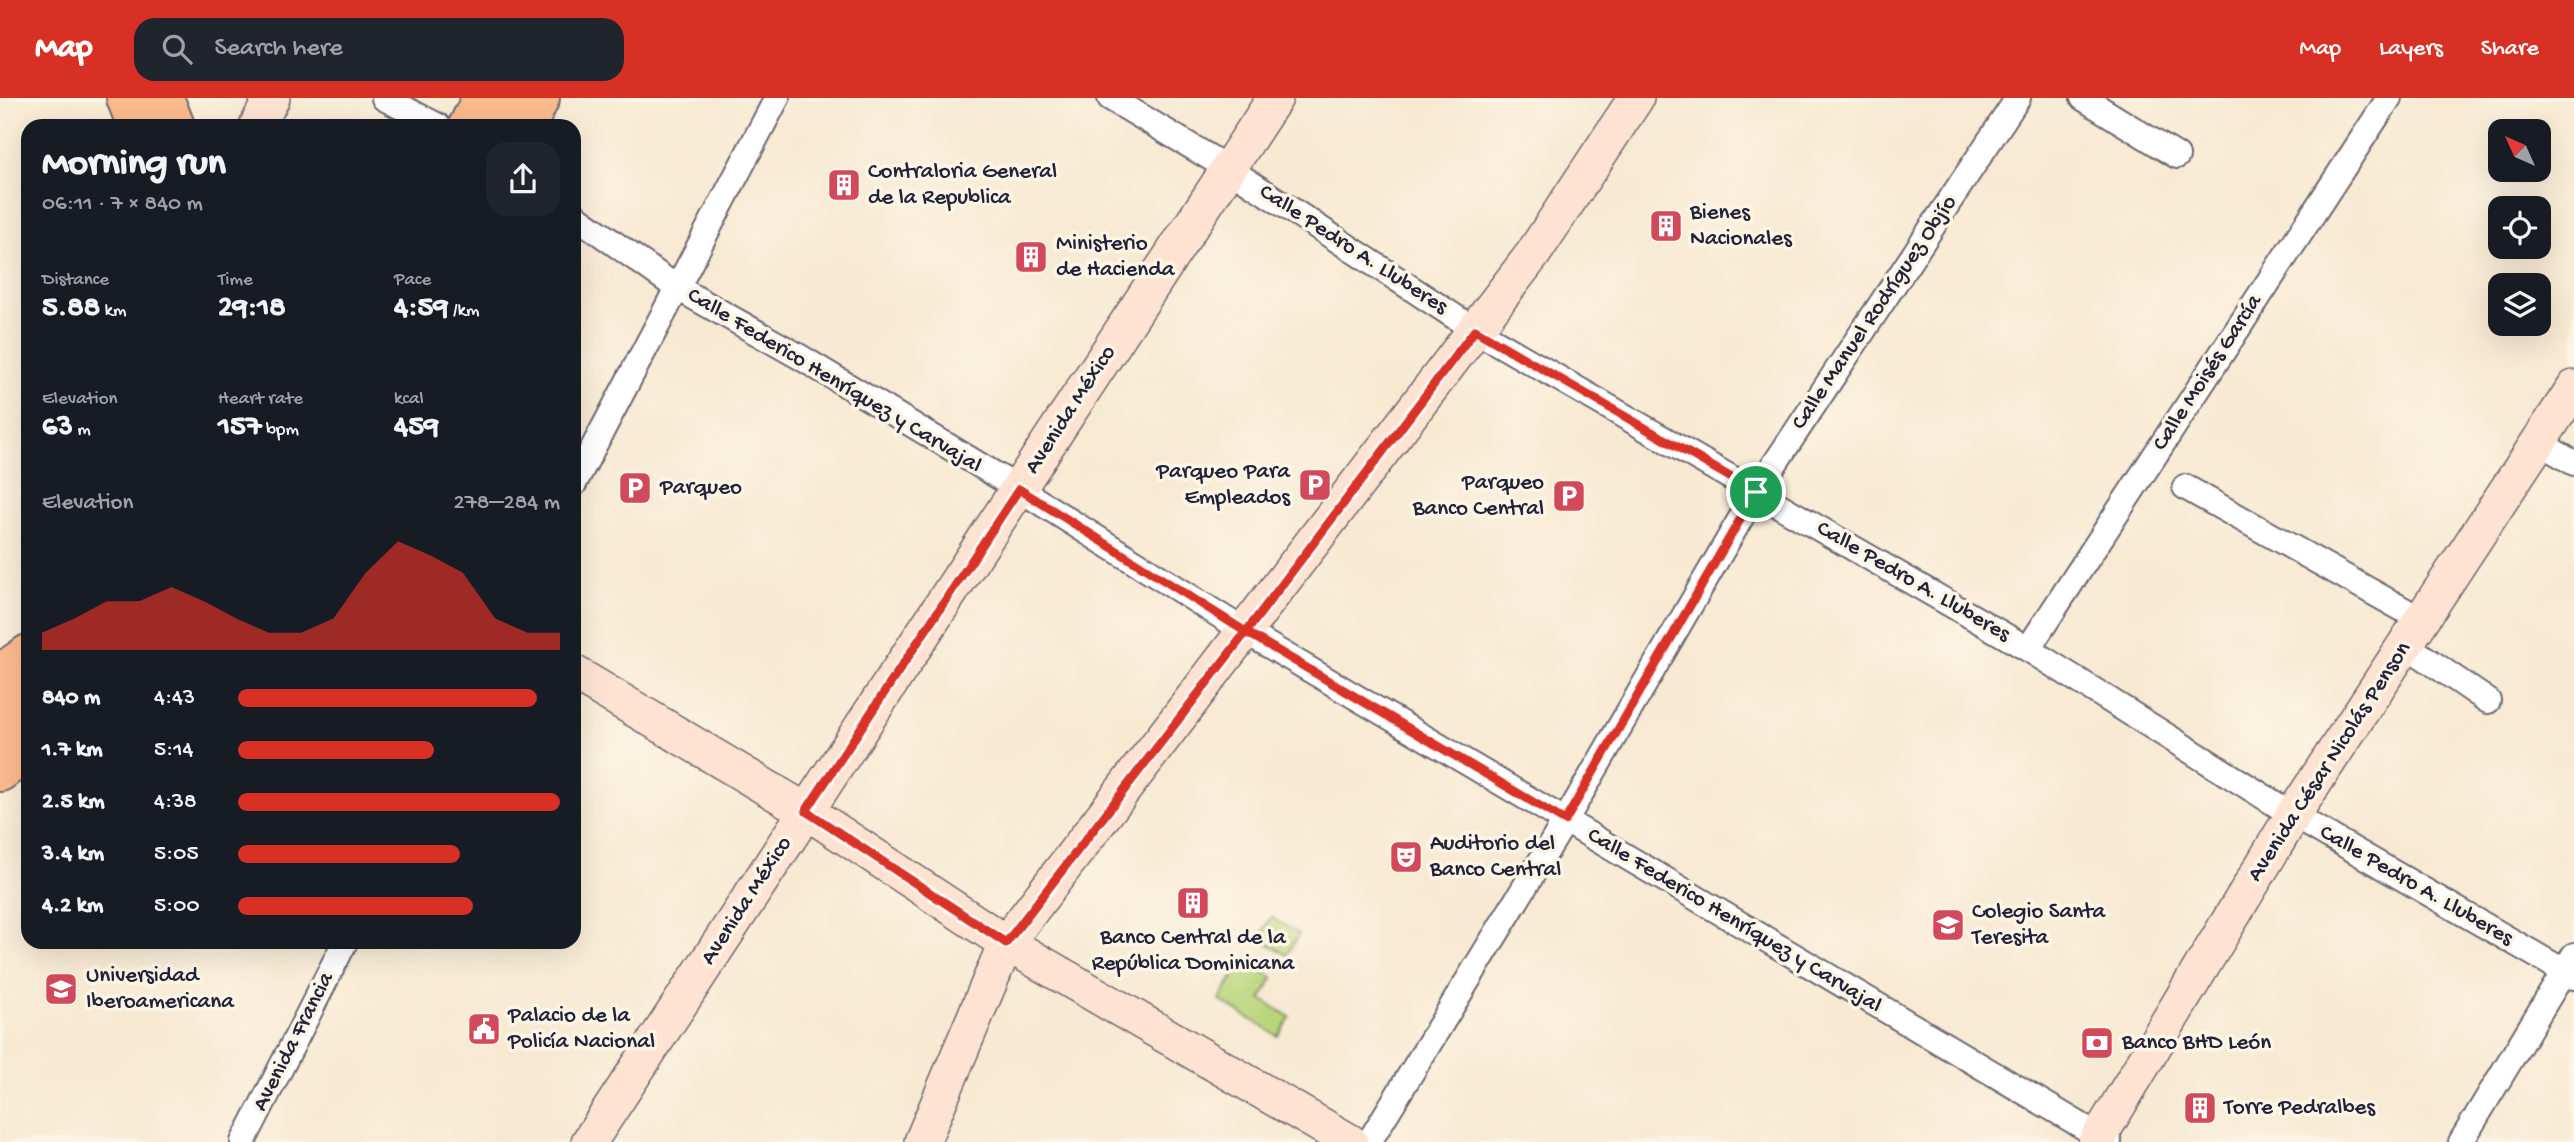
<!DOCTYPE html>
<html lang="en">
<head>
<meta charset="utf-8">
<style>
	body { margin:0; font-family:"Gochi Hand",sans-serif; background:#20242c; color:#f1f3f6; height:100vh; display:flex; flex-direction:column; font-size:26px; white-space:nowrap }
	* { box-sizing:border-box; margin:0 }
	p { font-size:23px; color:#9ea1a6 }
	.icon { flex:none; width:38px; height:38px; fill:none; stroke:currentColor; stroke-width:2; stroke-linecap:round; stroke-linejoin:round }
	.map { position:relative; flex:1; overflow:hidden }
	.details { position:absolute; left:21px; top:21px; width:560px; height:830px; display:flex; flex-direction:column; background:#171b24; border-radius:21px; box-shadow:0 7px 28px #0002 }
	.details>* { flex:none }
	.needle { width:46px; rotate:315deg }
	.fabs { position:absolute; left:2488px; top:21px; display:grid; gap:14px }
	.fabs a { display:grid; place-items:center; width:63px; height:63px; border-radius:14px; background:#171b24; box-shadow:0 7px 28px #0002; font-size:35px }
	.pin { position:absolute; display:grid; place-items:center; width:60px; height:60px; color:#fff; margin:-30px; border:4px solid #fff; border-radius:50%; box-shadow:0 2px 7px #0007 }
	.round { display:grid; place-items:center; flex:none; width:74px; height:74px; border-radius:21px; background:#20242c }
	.head { display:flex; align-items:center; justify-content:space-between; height:119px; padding:0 21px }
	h1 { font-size:38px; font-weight:700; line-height:52px }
	.stats { display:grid; grid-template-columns:repeat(3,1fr); gap:10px; height:119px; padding:7px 21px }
	.stats div { display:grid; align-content:center }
	.stats b { font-size:30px; font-weight:700 }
	.stats small { font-size:19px; font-weight:400 }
	.stats p { font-size:19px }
	.chart { height:196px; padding:14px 21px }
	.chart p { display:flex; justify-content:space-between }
	.chart svg { width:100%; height:126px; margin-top:7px; fill:#d93025; opacity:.7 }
	ul { padding:0 21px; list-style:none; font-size:23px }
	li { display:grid; grid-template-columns:112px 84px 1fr; align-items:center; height:52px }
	li i { height:18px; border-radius:9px; background:#d93025 }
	header { display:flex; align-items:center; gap:42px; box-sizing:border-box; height:98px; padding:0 35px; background:#d93025; color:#fff }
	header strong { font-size:33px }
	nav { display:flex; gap:38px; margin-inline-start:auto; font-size:24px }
	.search { width:490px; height:63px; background:#20242c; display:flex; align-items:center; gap:18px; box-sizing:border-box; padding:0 24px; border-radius:21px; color:#9ea1a6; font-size:26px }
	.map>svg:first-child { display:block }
</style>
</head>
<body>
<header>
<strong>Map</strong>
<div class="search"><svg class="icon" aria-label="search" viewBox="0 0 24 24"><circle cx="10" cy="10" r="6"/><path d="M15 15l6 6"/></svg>Search here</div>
<nav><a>Map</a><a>Layers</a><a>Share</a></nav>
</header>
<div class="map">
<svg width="2574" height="1044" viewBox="0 0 2574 1044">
	<rect width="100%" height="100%" fill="#fcf5e5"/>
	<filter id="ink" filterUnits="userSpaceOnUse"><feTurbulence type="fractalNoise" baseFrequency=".0143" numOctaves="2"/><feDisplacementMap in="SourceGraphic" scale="14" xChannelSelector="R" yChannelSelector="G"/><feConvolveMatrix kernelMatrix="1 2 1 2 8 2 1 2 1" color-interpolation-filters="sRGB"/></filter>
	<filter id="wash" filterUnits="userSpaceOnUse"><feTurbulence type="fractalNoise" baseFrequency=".00686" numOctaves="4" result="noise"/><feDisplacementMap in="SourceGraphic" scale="28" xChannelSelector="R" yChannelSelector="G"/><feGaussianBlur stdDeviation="1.57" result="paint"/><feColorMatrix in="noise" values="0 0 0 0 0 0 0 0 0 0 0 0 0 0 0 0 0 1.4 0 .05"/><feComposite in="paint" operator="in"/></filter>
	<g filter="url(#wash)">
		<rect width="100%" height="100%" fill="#f8e9d2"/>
		<path fill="#b9d57b" stroke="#6e7c5b" stroke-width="2" d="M1271 819 1299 836 1287 857 1259 840Z
			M1244 862 1273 880 1261 901 1290 919 1278 938 1219 902Z"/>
	</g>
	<g filter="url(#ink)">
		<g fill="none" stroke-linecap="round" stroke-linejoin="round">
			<defs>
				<path id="street" d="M384 0 438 28
					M1110 0 1229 71 1475 232 2028 551 2293 717 2574 879
					M2083 0 2177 58
					M574 117 676 189 800 259 1019 391 1246 534 2109 1044
					M2540 345 2574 365
					M574 386 777 0
					M2185 389 2422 522
					M2406 547 2488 603
					M2028 551 2389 0
					M243 1044 345 844
					M1369 1044 1565 723 1756 394 2018 0
					M2461 1044 2574 857"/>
				<path id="secondary" d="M257 28 272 0
					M574 575 806 713 1006 845 1350 1044
					M589 1044 1275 0
					M922 1044 1006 845 1533 156 1636 0
					M2096 1044 2293 717 2574 290"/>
				<path id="primary" d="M126 0 137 28
					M164 0 175 28
					M527 28 540 0
					M0 576 28 556
					M0 674 28 653"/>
				<path id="highway" d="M468 28 482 0
					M505 28 518 0
					M0 600 28 579
					M0 642 28 622"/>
			</defs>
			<use href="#street" stroke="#6d6870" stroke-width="28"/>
			<use href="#secondary" stroke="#6d6870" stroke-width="38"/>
			<use href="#primary" stroke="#6d6870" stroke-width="42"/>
			<use href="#highway" stroke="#6d6870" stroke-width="42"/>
			<use href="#street" stroke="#fff" stroke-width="24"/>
			<use href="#secondary" stroke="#fee3d2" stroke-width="35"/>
			<use href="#primary" stroke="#fcba8e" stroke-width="38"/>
			<use href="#highway" stroke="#fcba8e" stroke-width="38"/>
		</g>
	</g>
	<g fill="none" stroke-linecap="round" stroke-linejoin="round" filter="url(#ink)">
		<defs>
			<path id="route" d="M1756 394 1475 232 1246 534 1019 391 806 713 1006 845 1246 534 1565 723 1756 394"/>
		</defs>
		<use href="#route" stroke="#fff" stroke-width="14"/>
		<use href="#route" stroke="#d93025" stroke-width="9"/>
	</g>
	<defs>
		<symbol id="building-square" viewBox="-11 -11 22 22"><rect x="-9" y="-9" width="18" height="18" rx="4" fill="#d1495b" stroke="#fcf5e5"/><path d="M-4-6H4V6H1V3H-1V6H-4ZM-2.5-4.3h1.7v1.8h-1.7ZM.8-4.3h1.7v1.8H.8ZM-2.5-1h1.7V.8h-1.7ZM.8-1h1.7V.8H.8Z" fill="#fff"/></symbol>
		<symbol id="parking-square" viewBox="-11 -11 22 22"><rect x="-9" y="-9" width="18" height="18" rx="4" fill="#d1495b" stroke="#fcf5e5"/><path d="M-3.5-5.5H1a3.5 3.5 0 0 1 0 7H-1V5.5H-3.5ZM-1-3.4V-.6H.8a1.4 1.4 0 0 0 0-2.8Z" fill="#fff"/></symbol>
		<symbol id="theatre-square" viewBox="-11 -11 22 22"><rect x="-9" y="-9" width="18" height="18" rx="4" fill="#d1495b" stroke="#fcf5e5"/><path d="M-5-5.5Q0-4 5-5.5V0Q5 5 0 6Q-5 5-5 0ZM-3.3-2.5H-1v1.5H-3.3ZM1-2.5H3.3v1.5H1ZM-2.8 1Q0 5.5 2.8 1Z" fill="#fff"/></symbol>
		<symbol id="school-square" viewBox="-11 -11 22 22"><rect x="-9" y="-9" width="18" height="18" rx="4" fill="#d1495b" stroke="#fcf5e5"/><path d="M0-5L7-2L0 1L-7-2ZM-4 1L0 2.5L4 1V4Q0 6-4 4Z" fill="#fff"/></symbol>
		<symbol id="university-square" viewBox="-11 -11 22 22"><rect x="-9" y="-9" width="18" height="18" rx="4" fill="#d1495b" stroke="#fcf5e5"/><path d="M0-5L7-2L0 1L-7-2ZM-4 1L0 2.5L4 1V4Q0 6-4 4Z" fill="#fff"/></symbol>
		<symbol id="civic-square" viewBox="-11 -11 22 22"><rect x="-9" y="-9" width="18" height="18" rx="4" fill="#d1495b" stroke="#fcf5e5"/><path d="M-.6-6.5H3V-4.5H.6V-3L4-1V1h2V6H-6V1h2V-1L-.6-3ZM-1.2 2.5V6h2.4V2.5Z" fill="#fff"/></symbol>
		<symbol id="bank-square" viewBox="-11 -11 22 22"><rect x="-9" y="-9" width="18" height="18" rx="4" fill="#d1495b" stroke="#fcf5e5"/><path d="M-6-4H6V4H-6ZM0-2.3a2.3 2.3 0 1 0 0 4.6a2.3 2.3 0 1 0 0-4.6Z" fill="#fff"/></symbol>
	</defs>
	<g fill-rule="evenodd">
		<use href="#building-square" x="825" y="68" width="38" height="38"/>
		<use href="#building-square" x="1647" y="109" width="38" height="38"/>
		<use href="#building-square" x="1012" y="140" width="38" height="38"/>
		<use href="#parking-square" x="1296" y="368" width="38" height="38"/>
		<use href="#parking-square" x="616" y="371" width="38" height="38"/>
		<use href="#parking-square" x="1550" y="379" width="38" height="38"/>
		<use href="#theatre-square" x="1387" y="740" width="38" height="38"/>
		<use href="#building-square" x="1174" y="786" width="38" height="38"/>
		<use href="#school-square" x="1929" y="808" width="38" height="38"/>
		<use href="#university-square" x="42" y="872" width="38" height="38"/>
		<use href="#civic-square" x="465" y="912" width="38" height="38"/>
		<use href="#bank-square" x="2078" y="926" width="38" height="38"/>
		<use href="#building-square" x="2181" y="991" width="38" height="38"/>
	</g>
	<g text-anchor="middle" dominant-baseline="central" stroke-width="7" stroke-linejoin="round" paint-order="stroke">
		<g font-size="23" fill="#22223b" stroke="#fcf5e5" text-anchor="start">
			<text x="868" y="74">Contraloria General<tspan x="868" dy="26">de la Republica</tspan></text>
			<text x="1690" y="115">Bienes<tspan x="1690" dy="26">Nacionales</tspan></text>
			<text x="1056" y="146">Ministerio<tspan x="1056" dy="26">de Hacienda</tspan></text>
			<text x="1290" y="374" text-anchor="end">Parqueo Para<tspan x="1290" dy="26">Empleados</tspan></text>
			<text x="1544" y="385" text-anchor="end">Parqueo<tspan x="1544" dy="26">Banco Central</tspan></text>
			<text x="660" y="390">Parqueo</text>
			<text x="1430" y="746">Auditorio del<tspan x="1430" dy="26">Banco Central</tspan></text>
			<text x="1972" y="814">Colegio Santa<tspan x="1972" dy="26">Teresita</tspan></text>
			<text x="1193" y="840" text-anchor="middle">Banco Central de la<tspan x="1193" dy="26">República Dominicana</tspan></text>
			<text x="86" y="878">Universidad<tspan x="86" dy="26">Iberoamericana</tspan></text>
			<text x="508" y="918">Palacio de la<tspan x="508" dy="26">Policía Nacional</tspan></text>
			<text x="2122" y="945">Banco BHD León</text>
			<text x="2224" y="1010">Torre Pedralbes</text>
		</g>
		<g font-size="23" fill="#22223b" stroke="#fcf5e5">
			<text transform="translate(1353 152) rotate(33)">Calle Pedro A. Lluberes</text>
			<text transform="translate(1875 215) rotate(-56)">Calle Manuel Rodríguez Objío</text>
			<text transform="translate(2208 275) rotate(-57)">Calle Moisés García</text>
			<text transform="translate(834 283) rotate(31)">Calle Federico Henríquez y Carvajal</text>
			<text transform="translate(1071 312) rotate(-57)">Avenida México</text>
			<text transform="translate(1913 484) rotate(30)">Calle Pedro A. Lluberes</text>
			<text transform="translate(2330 664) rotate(-57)">Avenida César Nicolás Penson</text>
			<text transform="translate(2416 788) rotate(30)">Calle Pedro A. Lluberes</text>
			<text transform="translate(747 803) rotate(-57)">Avenida México</text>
			<text transform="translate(1734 823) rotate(31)">Calle Federico Henríquez y Carvajal</text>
			<text transform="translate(294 944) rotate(-63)">Avenida Francia</text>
		</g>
	</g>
</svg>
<div class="fabs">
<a><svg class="needle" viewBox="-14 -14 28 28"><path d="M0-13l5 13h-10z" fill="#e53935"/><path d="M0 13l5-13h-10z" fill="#9ea1a6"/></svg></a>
<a><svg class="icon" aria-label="locate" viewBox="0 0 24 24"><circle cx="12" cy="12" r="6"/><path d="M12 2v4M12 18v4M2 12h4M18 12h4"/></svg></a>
<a><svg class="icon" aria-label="layers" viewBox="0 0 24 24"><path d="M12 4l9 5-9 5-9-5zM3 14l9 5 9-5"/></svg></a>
</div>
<div class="pin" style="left:1756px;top:394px;background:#1e9e55"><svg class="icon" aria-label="arrive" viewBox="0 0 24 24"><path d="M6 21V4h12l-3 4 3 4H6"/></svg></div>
<section class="details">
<div class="head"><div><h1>Morning run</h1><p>06:11 · 7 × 840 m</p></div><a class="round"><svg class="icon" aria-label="share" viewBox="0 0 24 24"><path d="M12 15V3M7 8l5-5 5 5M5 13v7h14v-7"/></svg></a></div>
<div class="stats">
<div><p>Distance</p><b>5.88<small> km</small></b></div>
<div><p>Time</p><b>29:18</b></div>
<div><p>Pace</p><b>4:59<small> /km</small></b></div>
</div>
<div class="stats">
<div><p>Elevation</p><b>63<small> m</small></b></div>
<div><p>Heart rate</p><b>157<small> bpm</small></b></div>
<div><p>kcal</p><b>459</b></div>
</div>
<div class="chart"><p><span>Elevation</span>278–284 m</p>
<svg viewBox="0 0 160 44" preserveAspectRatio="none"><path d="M0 44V38L10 33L20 27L30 27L40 22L50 27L60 33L70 38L80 38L90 33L100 17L110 6L120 11L130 17L140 33L150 38L160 38V44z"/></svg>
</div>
<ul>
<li><b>840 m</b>4:43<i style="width:93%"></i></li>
<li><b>1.7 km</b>5:14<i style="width:61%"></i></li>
<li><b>2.5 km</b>4:38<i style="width:100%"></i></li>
<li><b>3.4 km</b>5:05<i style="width:69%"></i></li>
<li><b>4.2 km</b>5:00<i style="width:73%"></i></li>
</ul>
</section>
</div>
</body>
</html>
